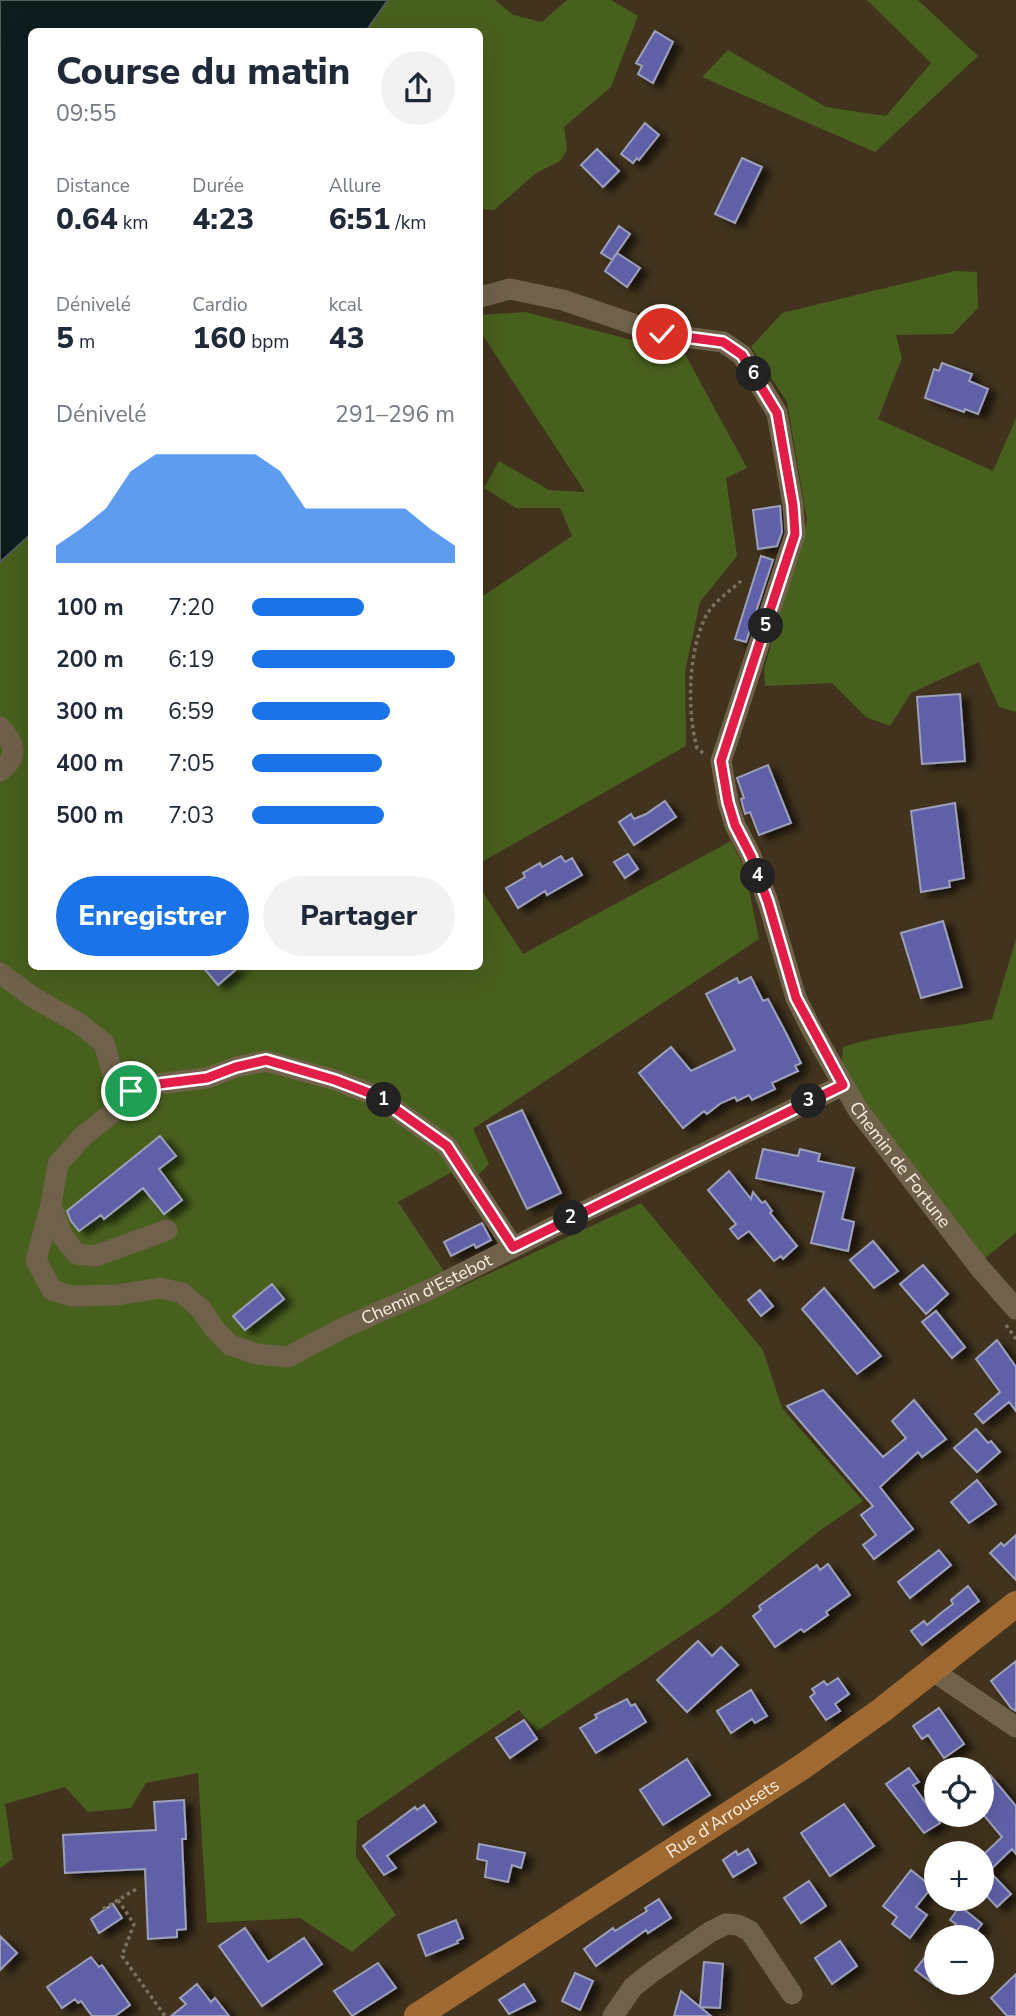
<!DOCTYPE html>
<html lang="fr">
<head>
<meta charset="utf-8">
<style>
	body { margin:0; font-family:"Nunito Sans",sans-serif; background:#f2f2f3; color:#1f2937; height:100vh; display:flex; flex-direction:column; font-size:26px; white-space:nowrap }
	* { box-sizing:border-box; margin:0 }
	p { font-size:23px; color:#747a83 }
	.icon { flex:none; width:38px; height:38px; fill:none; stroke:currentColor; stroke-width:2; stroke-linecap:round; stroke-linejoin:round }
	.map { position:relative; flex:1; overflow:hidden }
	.sheet { position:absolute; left:28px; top:28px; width:455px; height:942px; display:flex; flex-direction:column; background:#fff; border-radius:10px; box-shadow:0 7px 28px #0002 }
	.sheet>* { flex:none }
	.buttons { position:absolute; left:924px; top:1757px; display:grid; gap:14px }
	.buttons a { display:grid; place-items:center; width:70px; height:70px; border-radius:50%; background:#fff; box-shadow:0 7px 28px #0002; font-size:35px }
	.pin { position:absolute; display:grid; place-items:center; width:60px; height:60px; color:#fff; margin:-30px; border:4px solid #fff; border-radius:50%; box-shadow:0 2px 7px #0007 }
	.km { position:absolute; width:35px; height:35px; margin:-18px; border-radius:50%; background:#222; color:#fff; font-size:19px; line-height:35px; text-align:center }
	.round { display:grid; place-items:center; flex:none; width:74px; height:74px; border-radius:37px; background:#f2f2f3 }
	.overview { display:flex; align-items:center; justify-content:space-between; height:119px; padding:0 28px }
	h1 { font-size:38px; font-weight:800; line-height:52px }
	.metrics { display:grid; grid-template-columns:repeat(3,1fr); gap:10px; height:119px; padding:7px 28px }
	.metrics div { display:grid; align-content:center }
	.metrics b { font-size:30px; font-weight:800 }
	.metrics small { font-size:19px; font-weight:400 }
	.metrics p { font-size:19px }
	.chart { height:196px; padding:14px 28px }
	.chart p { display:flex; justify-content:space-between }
	.chart svg { width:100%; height:126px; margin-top:7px; fill:#1a73e8; opacity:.7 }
	.primary-button { display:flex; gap:14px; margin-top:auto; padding:14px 28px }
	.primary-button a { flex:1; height:80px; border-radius:42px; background:#1a73e8; color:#fff; font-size:28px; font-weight:800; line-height:80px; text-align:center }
	.primary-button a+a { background:#f2f2f3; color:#1f2937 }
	ul { padding:0 28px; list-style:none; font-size:23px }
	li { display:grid; grid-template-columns:112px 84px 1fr; align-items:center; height:52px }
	li i { height:18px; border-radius:9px; background:#1a73e8 }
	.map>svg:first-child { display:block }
</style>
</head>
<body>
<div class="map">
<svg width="1016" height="2016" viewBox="0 0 1016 2016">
	<defs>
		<filter id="shadow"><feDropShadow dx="8" dy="4.5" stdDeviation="3.5" flood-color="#0009"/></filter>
	</defs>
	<rect width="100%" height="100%" fill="#41331d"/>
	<path fill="#48601d" d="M388 0H495L513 15 542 22 567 0H611L638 16 611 87 564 127 567 150 560 161 536 173 494 210 480 209V32H366Z
		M867 0H918L978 56 875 152 702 77 728 50 826 107 886 116 931 63Z
		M955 271 977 272 978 308 953 334 896 335 902 358 878 419 993 471 1016 418V712L999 707 979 662 911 693 890 726 866 717 832 683 765 686 764 669 807 521 787 402 751 347 782 313Z
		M525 312 685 354 747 468 726 478 737 556 700 602 685 671 686 746 480 863V598L572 536 560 508H516L484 488 499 461 549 490 585 492 480 331V315Z
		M31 534 32 966H480V888L523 954 731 841 745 870 759 939 473 1129 489 1164 475 1178 463 1166 398 1202 456 1289 641 1203 763 1350 782 1408 863 1501 822 1529 719 1611 537 1731 519 1710 357 1821 356 1857 396 1915 352 1952 300 1918 207 1923 198 1773 146 1783 131 1808 88 1812 65 1787 5 1804 13 1859 0 1868V562Z
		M1016 939V1233L980 1262 841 1072 843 1047C890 1031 942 1030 992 1019Z"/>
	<path fill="#0d1d1d" stroke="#535c58" stroke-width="2" d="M0 0H388L366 31 32 32 31 534 0 562Z"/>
	<path fill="#5f61a7" stroke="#9da0bb" stroke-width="2" filter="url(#shadow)" d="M655 31 673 42 653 83 638 74 642 66 636 63Z
		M645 123 659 135 639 160 637 158 633 163 621 154Z
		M597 149 619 171 603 187 581 165Z
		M742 158 762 167 735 223 715 214Z
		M619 226 630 234 612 260 601 253Z
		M617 253 640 268 627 287 605 271Z
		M942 363 972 374 969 381 988 389 978 414 965 409 964 412 925 398 934 369 939 371Z
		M780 506 782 532 777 546 758 549 753 510Z
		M761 556 773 560 746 642 735 639Z
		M960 694 965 761 922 764 917 697Z
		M768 765 791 823 759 835 750 812 745 814 741 799 744 798 737 778Z
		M665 801 676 817 634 845 619 822 631 814 634 819 646 814Z
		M955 803 964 878 949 881 950 887 921 892 911 811Z
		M628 854 638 869 625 878 614 862Z
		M561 856 565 862 572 858 582 875 547 895 545 891 518 908 506 888 525 877 523 873 540 863 542 867Z
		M943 921 962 987 921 998 901 933Z
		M202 966H240L218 985Z
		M751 977 763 1001 768 999 785 1031 801 1063 795 1066 798 1071 772 1083 775 1089 752 1100 749 1095 737 1101 735 1097 721 1103 707 1114 704 1111 683 1128 639 1073 671 1047 691 1071 735 1050 706 994 737 978 739 983Z
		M522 1110 561 1193 527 1209 487 1126Z
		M160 1136 176 1156 159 1169 182 1200 164 1214 143 1188 104 1219 101 1215 79 1231 71 1221 67 1211Z
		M763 1149 798 1156 800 1149 820 1154 818 1161 854 1168 842 1219 854 1222 848 1251 811 1243 824 1192 756 1178Z
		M729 1171 751 1199 753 1192 762 1203 765 1201 772 1211 770 1213 797 1246 783 1259 781 1256 774 1261 749 1231 738 1239 730 1229 736 1224 708 1190Z
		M482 1223 491 1240 476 1248 474 1244 451 1256 444 1242Z
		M873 1241 898 1271 874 1288 850 1260Z
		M923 1265 948 1294 926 1314 900 1284Z
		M272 1284 284 1299 245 1330 233 1316Z
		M824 1288 881 1356 857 1374 802 1309Z
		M760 1290 773 1306 761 1316 748 1300Z
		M936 1311 965 1347 952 1358 922 1322Z
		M997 1340 1016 1367V1411L1009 1402 983 1423 975 1414 1000 1392 976 1359Z
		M823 1390 883 1457 906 1438 892 1421 914 1400 946 1439 922 1457 918 1452 880 1487 913 1529 874 1559 863 1545 876 1535 861 1515 873 1506 787 1406Z
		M976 1429 988 1443 991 1441 1000 1452 977 1472 954 1448Z
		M977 1480 996 1504 969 1523 951 1502Z
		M1016 1535V1580L990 1553 1001 1543 1004 1546Z
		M939 1550 951 1565 910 1598 898 1582Z
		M828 1564 850 1595 826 1612 828 1615 804 1632 801 1629 775 1647 753 1616 761 1610 759 1606 817 1565 820 1570Z
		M968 1586 979 1601 922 1645 911 1631 924 1621 927 1625 941 1613 953 1604 951 1600Z
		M698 1641 712 1656 721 1647 738 1665 687 1712 657 1680Z
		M1016 1661V1711L1011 1708 991 1681Z
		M838 1678 849 1694 835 1704 840 1711 826 1720 810 1697 815 1693 812 1689 824 1681 827 1685Z
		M751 1690 767 1716 755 1723 752 1719 731 1733 717 1711Z
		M627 1699 631 1706 635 1704 646 1722 596 1753 580 1728 597 1718 595 1715Z
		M939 1708 964 1744 944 1758 928 1735 922 1739 913 1726Z
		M524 1720 537 1739 510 1758 496 1738Z
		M687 1759 710 1795 663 1825 640 1790Z
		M909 1768 919 1782 913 1785 940 1823 924 1833 886 1784Z
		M990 1775 1016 1806V1854L1012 1849 989 1871 1011 1894 997 1907 982 1891V1856L1002 1837 982 1813V1782Z
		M184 1800 186 1839H182L186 1929 177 1930V1937L148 1939 145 1869 65 1873 63 1835 156 1830 154 1802Z
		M844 1804 874 1846 830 1876 801 1833Z
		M424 1805 436 1822 387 1856 396 1868 384 1875 363 1846 415 1807 417 1810Z
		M479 1844 525 1853 521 1868 512 1865 508 1882 485 1877 487 1861 477 1859Z
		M748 1849 756 1863 733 1877 723 1860 736 1851 738 1855Z
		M911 1870 932 1887 916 1907 927 1915 910 1938 892 1924 897 1917 883 1906Z
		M809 1881 826 1906 801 1923 784 1898Z
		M659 1899 671 1918 648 1933 646 1930 596 1966 584 1949 613 1928 615 1931 647 1911 645 1908Z
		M113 1904 122 1918 99 1933 91 1919Z
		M960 1906 982 1924 972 1937H946L956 1924 950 1920Z
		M456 1920 463 1938 457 1941 458 1943 426 1956 418 1935Z
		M245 1928 268 1962 304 1938 322 1964 262 2006 219 1946Z
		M0 1936 17 1953 0 1970Z
		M840 1941 857 1966 832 1984 815 1958Z
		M91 1957 99 1967 102 1965 130 2005 115 2016H92L81 2001 78 2003 75 1999 62 2008 47 1987Z
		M925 1957 936 1964V1986L915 1970Z
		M704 1962 723 1964 720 2008 700 2007Z
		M378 1963 396 1988 352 2016 334 1991Z
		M575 1973 593 1981 580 2010 562 2001Z
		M1016 1974V2016H1007L991 1998Z
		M197 1984 211 2002 215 1998 229 2016H171L186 2004 180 1998Z
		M524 1984 535 2001 509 2014 499 2000Z
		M681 1991 700 2007 711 2016H674Z"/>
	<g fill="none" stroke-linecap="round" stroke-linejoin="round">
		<path stroke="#7d715e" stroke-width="3.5" stroke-dasharray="3.5 3.5" stroke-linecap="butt" d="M703 753 697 748C687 711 688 656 704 620 710 604 729 592 741 581
			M1006 1325 1016 1339
			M118 1900 134 1924 122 1956 165 2016
			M103 1909 138 1888"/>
		<g stroke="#70614a" stroke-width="21">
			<path id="s1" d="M480 297 510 289 563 300 662 334 723 342 742 355 777 413 793 505 795 534 721 761 728 802 735 825 751 856 768 902 796 998 811 1028 858 1110 980 1268 1016 1309"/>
			<path d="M0 727C15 743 19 757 0 771"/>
			<path d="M0 973 34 998 77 1022 104 1043 118 1091 117 1109 83 1136 58 1164 51 1205 63 1237 77 1254 95 1256 167 1230"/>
			<path d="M117 1097 150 1085 207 1078 236 1067 266 1061 335 1080 377 1096 447 1146 513 1247"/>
			<path id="s2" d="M51 1205 36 1260 52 1290 71 1296 117 1295 160 1288 182 1293 201 1309 214 1328 230 1345 257 1354 288 1357 343 1328 433 1288 569 1219 843 1085"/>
			<path d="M933 1671 1016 1727"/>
			<path d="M613 2016 633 1987 652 1972 710 1932 726 1924 738 1925 750 1931 792 1994"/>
		</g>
		<path stroke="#9f6931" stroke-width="26" id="s3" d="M417 2016 802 1767 882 1710 1016 1604"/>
	</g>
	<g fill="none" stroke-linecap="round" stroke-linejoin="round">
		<defs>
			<path id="route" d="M131 1091 150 1085 207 1078 236 1067 266 1060 335 1080 377 1096 447 1146 513 1247 843 1085 796 998 768 902 751 856 735 825 728 802 721 761 795 534 793 505 777 413 742 355 723 342 662 334"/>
		</defs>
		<use href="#route" stroke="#fff" stroke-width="14"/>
		<use href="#route" stroke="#e11d48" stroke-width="9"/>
	</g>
	<g text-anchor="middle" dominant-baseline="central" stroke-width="6" stroke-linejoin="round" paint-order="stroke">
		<g font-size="18" fill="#f7eee1" stroke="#362913">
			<text stroke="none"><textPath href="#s1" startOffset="1150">Chemin de Fortune</textPath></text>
			<text stroke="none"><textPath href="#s2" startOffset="508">Chemin d'Estebot</textPath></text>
			<text stroke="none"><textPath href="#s3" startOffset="364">Rue d'Arrousets</textPath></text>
		</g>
	</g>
</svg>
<div class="buttons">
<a><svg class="icon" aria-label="locate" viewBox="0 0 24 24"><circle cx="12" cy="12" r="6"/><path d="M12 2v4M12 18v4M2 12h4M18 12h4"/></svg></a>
<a>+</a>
<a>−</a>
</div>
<div class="pin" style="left:131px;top:1091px;background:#1e9e55"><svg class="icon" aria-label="arrive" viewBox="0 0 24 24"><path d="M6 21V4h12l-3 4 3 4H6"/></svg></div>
<div class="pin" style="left:662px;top:334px;background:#d93025"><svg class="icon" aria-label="check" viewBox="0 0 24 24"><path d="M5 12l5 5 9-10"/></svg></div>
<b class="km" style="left:384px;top:1100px">1</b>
<b class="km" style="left:571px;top:1218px">2</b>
<b class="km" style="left:809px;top:1101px">3</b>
<b class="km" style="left:758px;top:876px">4</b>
<b class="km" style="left:766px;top:626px">5</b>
<b class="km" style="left:754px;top:374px">6</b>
<section class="sheet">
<div class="overview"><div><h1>Course du matin</h1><p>09:55</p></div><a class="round"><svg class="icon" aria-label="share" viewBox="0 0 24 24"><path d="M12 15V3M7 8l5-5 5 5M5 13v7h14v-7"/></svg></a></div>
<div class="metrics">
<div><p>Distance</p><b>0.64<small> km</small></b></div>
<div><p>Durée</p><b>4:23</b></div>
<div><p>Allure</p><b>6:51<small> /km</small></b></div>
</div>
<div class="metrics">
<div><p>Dénivelé</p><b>5<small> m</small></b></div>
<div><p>Cardio</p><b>160<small> bpm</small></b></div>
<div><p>kcal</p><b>43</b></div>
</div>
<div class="chart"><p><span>Dénivelé</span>291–296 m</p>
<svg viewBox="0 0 160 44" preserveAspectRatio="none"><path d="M0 44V38L10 32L20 25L30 12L40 6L50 6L60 6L70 6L80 6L90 12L100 25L110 25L120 25L130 25L140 25L150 32L160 38V44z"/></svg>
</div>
<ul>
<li><b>100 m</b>7:20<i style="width:55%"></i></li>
<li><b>200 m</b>6:19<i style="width:100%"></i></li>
<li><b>300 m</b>6:59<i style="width:68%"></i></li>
<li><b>400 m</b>7:05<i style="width:64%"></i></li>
<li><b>500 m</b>7:03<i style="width:65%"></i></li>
</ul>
<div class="primary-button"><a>Enregistrer</a><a>Partager</a></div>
</section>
</div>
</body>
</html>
